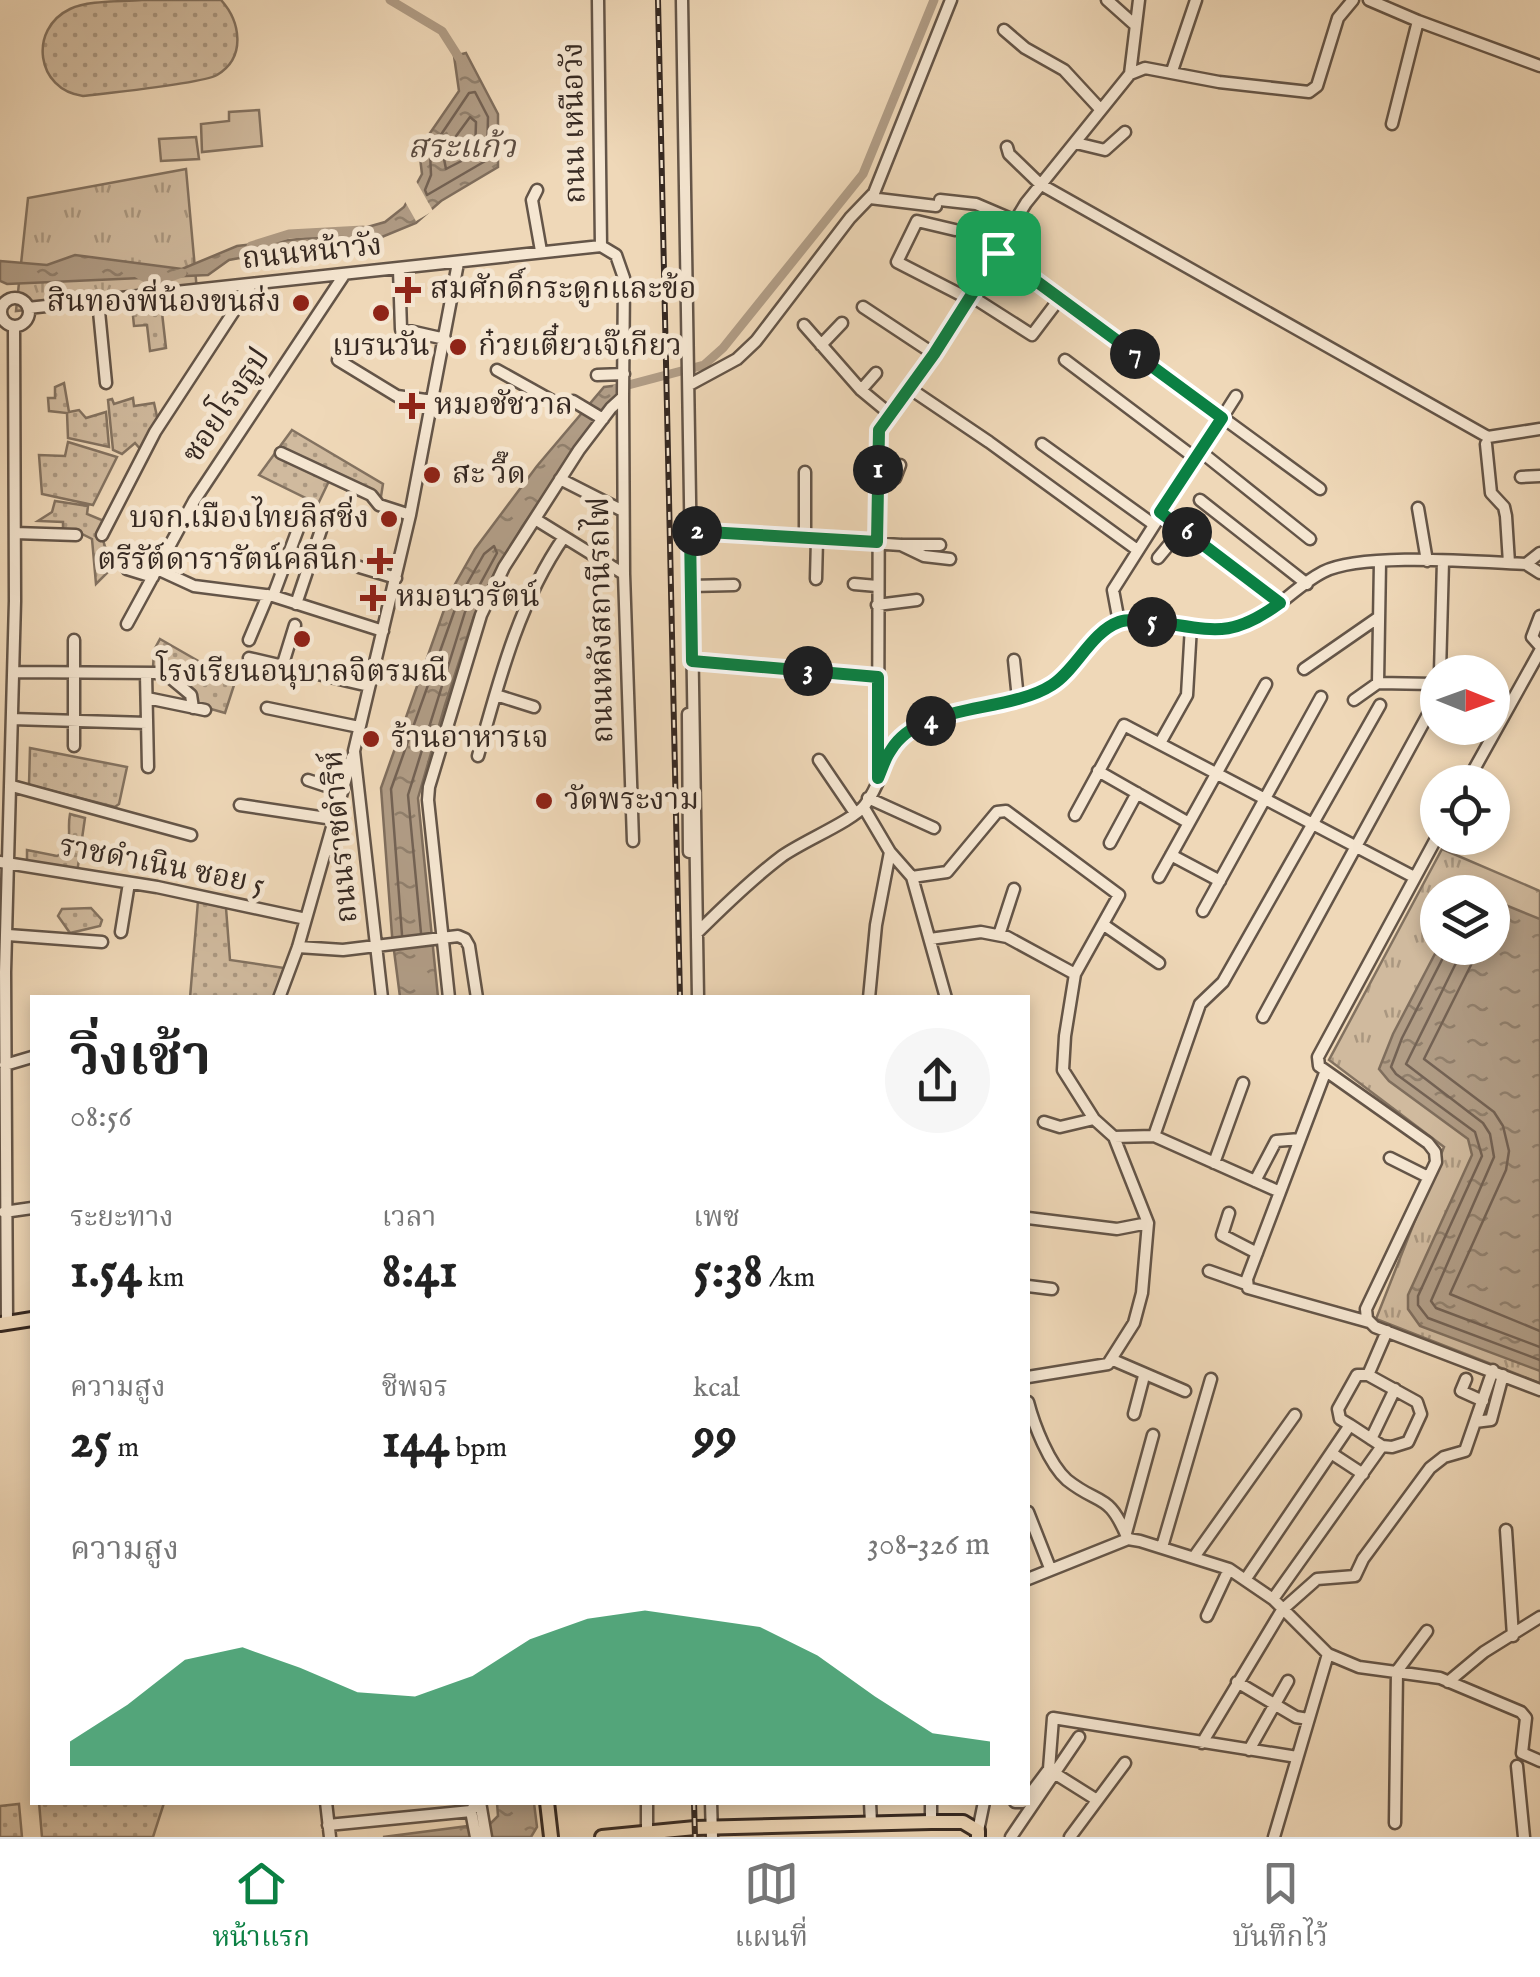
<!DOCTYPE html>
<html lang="th">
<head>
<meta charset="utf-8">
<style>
	body { margin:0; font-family:"IM FELL English","Noto Serif Thai",serif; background:#f6f6f6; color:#222; height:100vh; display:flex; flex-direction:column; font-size:38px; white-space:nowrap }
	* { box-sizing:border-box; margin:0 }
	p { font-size:32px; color:#767676 }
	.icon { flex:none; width:55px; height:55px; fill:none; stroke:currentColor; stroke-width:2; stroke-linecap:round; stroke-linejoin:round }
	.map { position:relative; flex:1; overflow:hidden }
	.details { position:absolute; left:30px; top:995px; width:1000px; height:810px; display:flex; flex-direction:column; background:#fff; border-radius:0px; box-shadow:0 5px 15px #0003 }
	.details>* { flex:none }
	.needle { width:65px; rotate:91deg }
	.buttons { position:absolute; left:1420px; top:655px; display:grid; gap:20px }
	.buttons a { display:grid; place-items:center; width:90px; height:90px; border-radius:50%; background:#fff; box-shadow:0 5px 15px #0003; font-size:50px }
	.pin { position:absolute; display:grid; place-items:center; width:85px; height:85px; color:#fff; margin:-42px; border-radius:20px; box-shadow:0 5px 15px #0006 }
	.km { position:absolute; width:50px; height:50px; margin:-25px; border-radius:50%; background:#222; color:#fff; font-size:28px; line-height:50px; text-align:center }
	.round { display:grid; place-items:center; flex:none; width:105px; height:105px; border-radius:52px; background:#f6f6f6 }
	.overview { display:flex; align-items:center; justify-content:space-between; height:170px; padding:0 40px }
	h1 { font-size:55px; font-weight:700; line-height:75px }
	.stats { display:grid; grid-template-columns:repeat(3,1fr); gap:15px; height:170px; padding:10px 40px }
	.stats div { display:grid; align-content:center }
	.stats b { font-size:50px; font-weight:700 }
	.stats small { font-size:28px; font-weight:400 }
	.stats p { font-size:28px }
	.chart { height:280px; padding:20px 40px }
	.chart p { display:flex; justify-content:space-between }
	.chart svg { width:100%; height:180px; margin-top:10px; fill:#0b8043; opacity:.7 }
	.dock { display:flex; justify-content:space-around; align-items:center; height:140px; border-top:2px solid #e0e0e0; background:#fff; font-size:28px; color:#767676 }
	.dock a { display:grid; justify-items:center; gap:5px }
	.dock .active { color:#0b8043 }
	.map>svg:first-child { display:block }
</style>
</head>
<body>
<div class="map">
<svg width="1540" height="1837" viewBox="0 0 1540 1837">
	<defs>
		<pattern id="grass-dots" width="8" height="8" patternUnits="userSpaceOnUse" patternTransform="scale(2.5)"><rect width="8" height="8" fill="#d0ba9e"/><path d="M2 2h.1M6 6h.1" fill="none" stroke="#aa9780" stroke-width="1.8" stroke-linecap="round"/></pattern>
		<pattern id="park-tufts" width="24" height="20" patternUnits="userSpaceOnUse" patternTransform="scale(2.5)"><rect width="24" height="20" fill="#d0ba9e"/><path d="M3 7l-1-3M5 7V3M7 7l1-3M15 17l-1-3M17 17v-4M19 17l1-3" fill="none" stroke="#aa9780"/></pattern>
		<pattern id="water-ripples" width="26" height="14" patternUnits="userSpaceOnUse" patternTransform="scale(2.5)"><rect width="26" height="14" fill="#b09c85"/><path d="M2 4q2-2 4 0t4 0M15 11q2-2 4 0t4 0" fill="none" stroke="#907f6c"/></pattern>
	</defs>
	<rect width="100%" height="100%" fill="#efd8b8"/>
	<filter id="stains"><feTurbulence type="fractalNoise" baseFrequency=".002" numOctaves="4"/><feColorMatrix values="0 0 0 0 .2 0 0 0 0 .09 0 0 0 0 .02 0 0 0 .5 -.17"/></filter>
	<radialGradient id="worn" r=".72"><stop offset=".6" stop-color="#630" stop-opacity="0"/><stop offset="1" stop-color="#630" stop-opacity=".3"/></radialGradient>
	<path fill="url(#grass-dots)" stroke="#837260" stroke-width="2.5" d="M142 0H221C240 21 247 57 217 75 201 84 107 93 83 96 36 90 28 29 70 9 89 0 121 2 142 0Z
		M161 304 166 348 150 351 147 325 134 326 132 306Z
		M64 383 69 412 79 410 86 418 106 412 109 447 68 438 67 413 49 411 48 398H55V387Z
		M133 398 134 406 154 403 158 421 142 451 135 443 122 454 113 450 108 400 112 399 114 404Z
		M292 430 383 484 380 503 329 481 318 504 259 475Z
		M68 442 117 457 93 505 42 494 39 455 65 456Z
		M55 501 88 506 87 514 104 521C97 541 111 551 110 570L96 584 92 539 80 533 63 532V522L38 521 52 512Z
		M160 639 235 682 225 713 197 705 153 668 154 650Z
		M30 748 127 767 119 804 115 807 29 785Z
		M70 814 85 818 77 873 27 865V850L57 856 66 851C72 834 67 830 70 814Z
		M198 901 226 908 230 960 284 968 274 997 190 998Z
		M91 908 102 920 100 926 70 933 58 916 62 909Z
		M39 1802H164V1803L153 1837H42Z
		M19 1804 22 1837H0V1806Z"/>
	<path fill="url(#park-tufts)" stroke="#837260" stroke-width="2.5" fill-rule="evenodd" d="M186 169 197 291 16 311 28 198Z
		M1442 849 1540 891V1383L1376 1319 1444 1147 1329 1060ZM1438 892H1492V948H1438Z"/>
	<path fill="#d0ba9e" stroke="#837260" stroke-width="2.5" d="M259 110 262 146 202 152 201 124 229 121V112Z
		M196 137 199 159 161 161 159 139Z"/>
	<path fill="url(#water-ripples)" stroke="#7f6e5d" stroke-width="2.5" d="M466 53 498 114V167L441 201 416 223 377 239 294 248 229 260 208 275 7 284 0 281V261L47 265 75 255 182 269 237 246 343 234 385 222 404 207 422 174 419 149 459 91 454 56Z
		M621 385 620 394 590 429 522 527 474 616 445 705 418 798 438 997H400L392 935 381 788 450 593 475 549 537 466 604 387Z
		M1493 900 1540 919V1371L1420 1326 1408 1309V1295L1472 1155 1468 1139 1389 1081 1379 1069 1393 1034 1438 948H1492Z
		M497 1803H534L537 1827 531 1837H383L491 1823 498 1816Z"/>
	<path fill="#efd8b8" d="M416 181 433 211 416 221 403 198Z"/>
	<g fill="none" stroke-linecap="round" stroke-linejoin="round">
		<path stroke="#736254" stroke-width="2.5" d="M475 92 488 117 487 160 427 195 425 190 431 175 430 151 469 93Z
			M470 117 476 122 475 154 446 169 443 154Z
			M402 935 391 789 459 598 484 554 494 546 497 553 465 612 408 795 421 933
			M1448 948 1402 1038 1391 1067 1396 1074 1475 1132 1482 1156 1418 1296V1305L1428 1318 1540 1360
			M1460 948 1458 959 1406 1064 1483 1123 1490 1134 1494 1157 1431 1301 1436 1308 1540 1347
			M1475 948 1471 965 1424 1059 1494 1112 1503 1126 1509 1151 1506 1170 1450 1294 1540 1331"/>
		<path stroke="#b09c85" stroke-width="9" d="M390 0 442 31 463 64
			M251 246 289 234 363 230
			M137 273C156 286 162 279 182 273
			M617 388 704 365 723 348 863 174 934 0"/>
		<defs>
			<path id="minor" d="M598 0 601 246
				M682 0 698 998
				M1107 0 1135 25
				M1369 0 1418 21 1392 124
				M1418 21 1540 66
				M1004 30 1025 48 1064 70 1101 110
				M1172 71 1196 0
				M1130 74 1139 0
				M1076 143 1105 150 1125 132
				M1007 147 1009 154 1040 184 1488 437 1540 429
				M537 190 532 200 541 251
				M870 198 936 206
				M940 200 976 204 1016 221
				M955 230 917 221 897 262 969 299
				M998 253 1320 489
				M399 269 401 329 445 339
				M971 296 1032 335 1060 298
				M1 312a14 14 0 1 1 28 0a14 14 0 1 1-28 0Z
				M98 301 106 383
				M863 307 934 354
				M28 308 601 246
				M804 325 861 390 890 414
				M821 345 842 323
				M338 360 397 396 433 401
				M1065 360 1195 458
				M497 370 567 409
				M597 375 624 374
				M689 385 737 359 756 341 850 218 874 193 951 0
				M909 388 989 442 1136 549
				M861 390 876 373
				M623 397 624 574 633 841
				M573 401 603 419
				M1042 444 1153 524
				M1486 444 1491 493 1504 507 1506 516 1509 563
				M1200 451 1310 539
				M281 453 371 495 379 505 410 515
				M1521 477 1540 476
				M560 479 623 511
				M878 489 895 478 900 465
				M1200 500 1307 584
				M1418 508 1427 561
				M1160 513 1280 603
				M535 519 624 574
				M690 531 901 545 924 556 950 559
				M15 533 76 535
				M102 535 155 432 251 285
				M805 538V472
				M902 545H940
				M313 553 396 578
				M1158 558 1182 529
				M1380 562 1378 683 1434 684 1438 681
				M1526 564 1540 553
				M127 569 153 577
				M157 569 194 586 273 596 383 631
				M816 579 817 539
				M854 584 877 586
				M691 586 734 585
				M273 596 301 521
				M296 604 323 524
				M877 605 917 600
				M1540 616 1532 637 1540 646
				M1119 622 1113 590 1236 396
				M127 624 194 501 344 275
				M249 640 268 595
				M249 658 369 686
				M1014 660 1018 699
				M692 661 878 677
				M282 667 295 625
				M1304 669 1379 617
				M14 672 157 673 167 675 191 695 193 708
				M1440 672 1443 561
				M146 674 148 767
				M496 695 534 707
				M147 698 205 710
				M1354 700 1378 683
				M267 708 359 727
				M688 714 689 852
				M12 719 147 723
				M1160 743 1187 695 1191 626
				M74 746V640
				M478 756C499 680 519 602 564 537
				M819 760 855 813
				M1098 771 1189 823
				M878 778 879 429 934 354 1026 203 1130 74 1145 68 1219 82 1309 92 1317 86 1338 18 1353 0
				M308 780 341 791
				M1467 782 1540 651
				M12 786 191 835
				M868 798 934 828
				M240 805 333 819
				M864 808 890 852 912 877 946 998
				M1075 815 1124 725 1414 877
				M1438 835 1318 1057 1319 1066 1428 1143 1435 1152 1436 1162 1366 1309 1367 1319 1375 1327 1540 1390
				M1110 843 1137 793
				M1171 855 1220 881
				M0 862 157 887 306 919
				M912 877 947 872 997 812 1006 811 1119 895 1075 974 1065 1036 1063 1070 1094 1119 1114 1137 1148 1223 1142 1293 1134 1323 1108 1364 1028 1377
				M1159 877 1266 684
				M1203 911 1321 697
				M1104 925 1159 963
				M121 932 129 883
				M697 933C723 907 752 879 781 857 801 842 853 821 865 805 887 776 882 746 919 726 959 705 1009 710 1049 687 1076 672 1092 629 1122 622 1161 612 1203 640 1242 626 1273 615 1294 587 1323 572 1362 552 1479 562 1526 564L1540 573
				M8 935 102 942
				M999 935 1014 889
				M930 939 981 932 1007 937 1075 974
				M298 947 343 950 458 936 465 939 469 946 477 998
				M279 998 298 947 352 757
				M382 998 354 751 410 515 458 263
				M449 998 428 800 429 787 481 615 504 567 579 450 611 408 623 397 624 278 616 255 601 246
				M869 998 876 925 890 852
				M1263 1017 1437 698
				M5 1065 32 1057
				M1325 1073 1280 1192 1154 1136 1200 1004 1223 982 1380 705
				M1044 1122 1060 1127 1094 1119
				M1114 1137 1154 1136
				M1390 1158 1428 1177
				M1214 1163 1243 1083
				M1255 1181 1276 1141 1300 1139
				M1280 1192 1247 1279 1248 1288 1369 1322
				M4 1212 32 1208
				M1229 1213 1222 1235 1257 1253
				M1028 1218 1117 1229 1148 1223
				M1209 1271 1246 1284
				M1028 1286 1052 1289
				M7 1323 5 972 15 601 14 327
				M1113 1360 1185 1391
				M1368 1375 1387 1331
				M1466 1379 1461 1391 1483 1401
				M1028 1402C1034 1425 1049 1464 1067 1480 1101 1507 1108 1491 1128 1539
				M1134 1414 1144 1376
				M1475 1422 1491 1420 1503 1375
				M1350 1425 1340 1419 1338 1409 1357 1375H1368L1417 1402 1421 1414 1408 1442 1392 1447 1382 1446
				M1371 1439 1395 1389
				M1331 1453 1363 1474
				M1028 1512 1050 1568
				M1506 1530 1513 1636
				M1126 1533 1153 1435
				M1162 1547 1211 1379
				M1194 1557 1295 1415
				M1028 1579 1128 1539 1140 1541 1229 1569 1273 1599 1328 1654 1359 1667 1440 1678 1521 1712 1526 1718 1522 1753 1540 1761
				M1245 1580 1350 1425 1382 1446 1273 1599
				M1207 1616 1229 1569
				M1237 1682 1296 1717 1308 1719
				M1448 1682 1484 1652 1540 1617
				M1202 1743 1282 1610 1317 1579 1355 1576 1363 1559 1430 1468 1444 1457 1465 1451 1493 1370
				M1249 1750 1288 1681
				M1517 1766 1524 1837
				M1054 1773 1097 1800
				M1028 1797 1049 1769 1053 1718 1297 1757
				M326 1802 330 1837
				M480 1802 486 1837
				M711 1802 712 1837
				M870 1802 871 1823
				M931 1802V1822
				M1015 1802H1023
				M471 1811 476 1837
				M1395 1823 1397 1671 1427 1631
				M328 1825 471 1811 477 1802
				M647 1831V1802
				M978 1831 984 1802
				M1011 1837 1079 1737
				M1070 1837 1125 1763
				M1274 1837 1328 1654"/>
			<path id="major" d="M0 1324 32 1319
				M547 1802 551 1837
				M602 1837 695 1828 931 1822H963L978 1831V1837"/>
		</defs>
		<use href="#minor" stroke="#645548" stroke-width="15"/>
		<use href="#major" stroke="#362922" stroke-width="18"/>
		<use href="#minor" stroke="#f5e6d1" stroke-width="10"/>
		<use href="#major" stroke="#efd8b8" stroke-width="12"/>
		<defs>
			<path id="rail" d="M658 0 680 998
				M694 1802 695 1837"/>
		</defs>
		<use href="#rail" stroke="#362922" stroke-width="6"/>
		<use href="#rail" stroke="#f5e6d1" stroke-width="2.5" stroke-dasharray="8" stroke-linecap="butt"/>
	</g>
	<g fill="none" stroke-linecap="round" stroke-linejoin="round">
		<defs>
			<path id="route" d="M998 253 1222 418 1160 512 1280 603C1231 639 1214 630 1157 622 1145 621 1130 618 1119 622 1091 632 1076 670 1052 685 1007 714 920 702 891 750 885 758 882 769 878 778V677L692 661 690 531 877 542 879 430 934 354Z"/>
		</defs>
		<use href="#route" stroke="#fff" stroke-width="20"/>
		<use href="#route" stroke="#0b8043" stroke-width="12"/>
	</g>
	<g fill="#8f2418" stroke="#f5e6d1" stroke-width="4">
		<path d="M403 275h10v10h10v10h-10v10h-10v-10h-10v-10h10z"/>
		<circle cx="301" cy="303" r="10"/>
		<circle cx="381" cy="313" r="10"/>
		<circle cx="458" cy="347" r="10"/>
		<path d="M407 391h10v10h10v10h-10v10h-10v-10h-10v-10h10z"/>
		<circle cx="432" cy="475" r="10"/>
		<circle cx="389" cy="519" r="10"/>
		<path d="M375 546h10v10h10v10h-10v10h-10v-10h-10v-10h10z"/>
		<path d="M368 583h10v10h10v10h-10v10h-10v-10h-10v-10h10z"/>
		<circle cx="302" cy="639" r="10"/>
		<circle cx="371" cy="739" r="10"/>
		<circle cx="544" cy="801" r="10"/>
	</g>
	<g text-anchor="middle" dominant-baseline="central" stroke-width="10" stroke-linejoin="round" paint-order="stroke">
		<g font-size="30" fill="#362922" stroke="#f5e6d1">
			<text transform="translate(575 123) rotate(-91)">ถนน เหนือวัง</text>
			<text transform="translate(312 253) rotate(-6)">ถนนหน้าวัง</text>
			<text transform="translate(227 406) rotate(-56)">ซอยโรงธูป</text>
			<text transform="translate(602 620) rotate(-91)">ถนนหลังสถานีรถไฟ</text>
			<text transform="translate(341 837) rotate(-95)">ถนนราชดำริห์</text>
			<text transform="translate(162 866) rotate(11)">ราชดำเนิน ซอย 5</text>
		</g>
		<g font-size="30" fill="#362922" stroke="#f5e6d1" text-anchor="start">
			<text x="430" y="290">สมศักดิ์กระดูกและข้อ</text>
			<text x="281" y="303" text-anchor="end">สินทองพี่น้องขนส่ง</text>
			<text x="381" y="347" text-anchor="middle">เบรนวัน</text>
			<text x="478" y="347">ก๋วยเตี๋ยวเจ๊เกียว</text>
			<text x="434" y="406">หมอชัชวาล</text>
			<text x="452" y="475">สะ วี๊ด</text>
			<text x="369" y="519" text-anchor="end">บจก.เมืองไทยลิสชิ่ง</text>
			<text x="358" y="561" text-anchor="end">ตรีรัต์ดารารัตน์คลีนิก</text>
			<text x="396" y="598">หมอนวรัตน์</text>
			<text x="302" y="673" text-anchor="middle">โรงเรียนอนุบาลจิตรมณี</text>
			<text x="391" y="739">ร้านอาหารเจ</text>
			<text x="564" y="801">วัดพระงาม</text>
		</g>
		<g font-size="32" font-style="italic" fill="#5b4c40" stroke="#f5e6d1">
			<text x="462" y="148">สระแก้ว</text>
		</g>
	</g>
	<rect width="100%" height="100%" filter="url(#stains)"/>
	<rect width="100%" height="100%" fill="url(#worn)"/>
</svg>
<div class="buttons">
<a><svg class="needle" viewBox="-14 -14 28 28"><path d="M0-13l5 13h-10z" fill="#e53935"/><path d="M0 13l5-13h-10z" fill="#767676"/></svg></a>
<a><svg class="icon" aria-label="locate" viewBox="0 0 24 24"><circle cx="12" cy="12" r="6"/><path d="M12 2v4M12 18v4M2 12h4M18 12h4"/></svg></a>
<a><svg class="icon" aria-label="layers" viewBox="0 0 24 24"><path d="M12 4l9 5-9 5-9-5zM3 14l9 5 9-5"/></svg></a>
</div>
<div class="pin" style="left:998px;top:253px;background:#1e9e55"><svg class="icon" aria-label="arrive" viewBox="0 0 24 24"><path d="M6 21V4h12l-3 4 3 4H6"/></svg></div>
<b class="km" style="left:878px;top:470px">1</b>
<b class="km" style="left:697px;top:531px">2</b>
<b class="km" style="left:808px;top:671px">3</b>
<b class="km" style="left:931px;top:721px">4</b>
<b class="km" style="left:1152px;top:622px">5</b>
<b class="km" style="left:1187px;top:532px">6</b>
<b class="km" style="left:1135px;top:354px">7</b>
<section class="details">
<div class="overview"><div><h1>วิ่งเช้า</h1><p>08:56</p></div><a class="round"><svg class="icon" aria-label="share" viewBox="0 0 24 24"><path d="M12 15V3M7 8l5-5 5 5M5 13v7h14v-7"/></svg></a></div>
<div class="stats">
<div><p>ระยะทาง</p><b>1.54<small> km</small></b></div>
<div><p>เวลา</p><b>8:41</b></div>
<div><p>เพซ</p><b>5:38<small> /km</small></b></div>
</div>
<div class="stats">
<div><p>ความสูง</p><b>25<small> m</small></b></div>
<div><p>ชีพจร</p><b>144<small> bpm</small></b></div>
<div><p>kcal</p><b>99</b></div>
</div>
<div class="chart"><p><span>ความสูง</span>308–326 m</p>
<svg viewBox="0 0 160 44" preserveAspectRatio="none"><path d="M0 44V38L10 29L20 18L30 15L40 20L50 26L60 27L70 22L80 13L90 8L100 6L110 8L120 10L130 17L140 27L150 36L160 38V44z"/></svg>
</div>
</section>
</div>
<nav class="dock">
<a class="active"><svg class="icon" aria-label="home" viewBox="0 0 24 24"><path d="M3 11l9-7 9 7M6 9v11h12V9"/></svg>หน้าแรก</a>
<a><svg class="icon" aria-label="map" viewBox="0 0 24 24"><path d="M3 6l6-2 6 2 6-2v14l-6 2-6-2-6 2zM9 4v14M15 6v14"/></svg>แผนที่</a>
<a><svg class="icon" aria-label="saved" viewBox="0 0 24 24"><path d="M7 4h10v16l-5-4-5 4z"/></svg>บันทึกไว้</a>
</nav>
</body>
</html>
